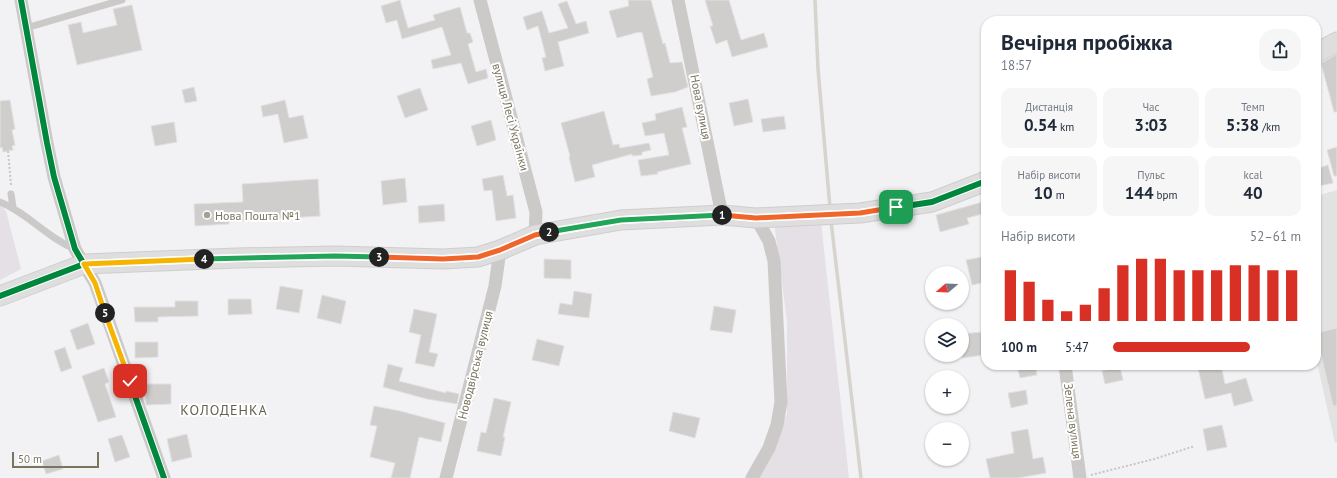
<!DOCTYPE html>
<html lang="uk">
<head>
<meta charset="utf-8">
<style>
	body { margin:0; font-family:"PT Sans",sans-serif; background:#f6f6f7; color:#1f2937; height:100vh; display:flex; flex-direction:column; font-size:15px; white-space:nowrap }
	* { box-sizing:border-box; margin:0 }
	p { font-size:13px; color:#747a83 }
	.icon { flex:none; width:22px; height:22px; fill:none; stroke:currentColor; stroke-width:2; stroke-linecap:round; stroke-linejoin:round }
	.map { position:relative; flex:1; overflow:hidden }
	.details { position:absolute; left:981px; top:16px; width:340px; height:354px; display:flex; flex-direction:column; background:#fff; border-radius:16px; box-shadow:0 1px 3px #0004 }
	.details>* { flex:none }
	.needle { width:26px; rotate:251deg }
	.buttons { position:absolute; left:925px; top:266px; display:grid; gap:8px }
	.buttons a { display:grid; place-items:center; width:44px; height:44px; border-radius:50%; background:#fff; box-shadow:0 1px 3px #0004; font-size:20px }
	.scale { position:absolute; left:12px; bottom:10px; width:87px; box-sizing:border-box; padding-left:4px; border:2px solid #7a755f; border-top:0; font-size:11px; line-height:14px; white-space:nowrap; color:#7a755f; -webkit-text-stroke:3px #fff; paint-order:stroke }
	.pin { position:absolute; display:grid; place-items:center; width:34px; height:34px; color:#fff; margin:-17px; border-radius:8px; box-shadow:0 2px 6px #0006 }
	.km { position:absolute; width:20px; height:20px; margin:-10px; border-radius:50%; background:#222; color:#fff; font-size:11px; line-height:20px; text-align:center }
	.round { display:grid; place-items:center; flex:none; width:42px; height:42px; border-radius:16px; background:#f6f6f7 }
	.summary { display:flex; align-items:center; justify-content:space-between; height:68px; padding:0 20px }
	h1 { font-size:22px; font-weight:800; line-height:30px }
	.figures { display:grid; grid-template-columns:repeat(3,1fr); gap:6px; height:68px; padding:4px 20px }
	.figures div { display:grid; align-content:center; border-radius:10px; background:#f6f6f7; text-align:center }
	.figures b { font-size:17px; font-weight:800 }
	.figures small { font-size:11px; font-weight:400 }
	.figures p { font-size:11px }
	.chart { height:112px; padding:8px 20px }
	.chart p { display:flex; justify-content:space-between }
	.chart svg { width:100%; height:72px; margin-top:4px; stroke:#d93025; stroke-width:6 }
	ul { padding:0 20px; list-style:none; font-size:13px }
	li { display:grid; grid-template-columns:64px 48px 1fr; align-items:center; height:30px }
	li i { height:10px; border-radius:5px; background:#d93025 }
	.map>svg:first-child { display:block }
</style>
</head>
<body>
<div class="map">
<svg width="1337" height="478" viewBox="0 0 1337 478">
	<rect width="100%" height="100%" fill="#f2f1f3"/>
	<path fill="#e3e2e3" d="M1337 190V442L1335 443 1316 358V196Z"/>
	<path fill="#e5dfe6" d="M0 205 6 211 21 269 0 280Z
		M774 221 821 222 849 478H758L787 414V321Z"/>
	<g fill="none" stroke-linecap="round" stroke-linejoin="round">
		<path stroke="#d7d4ce" stroke-width="3.5" d="M815 0 818 69 830 208
			M831 221 861 478"/>
	</g>
	<path fill="#cfcecd" stroke="#e2e1e2" d="M400 0 408 28 435 20 433 15 460 7 467 33H470L473 42 468 44 476 72 486 69 488 78 468 84 461 63 433 69 431 60 451 55 442 27 402 39 397 20 386 23 381 6Z
		M628 0H651L663 44 665 43 670 63 682 62 688 87 675 92 651 96 647 79 653 77 642 32 640 33 639 32 617 38 609 11 629 6Z
		M705 0H729L741 40 764 33 768 47 732 57 727 40 716 44 710 26H713Z
		M567 1 576 24 586 21 589 33 558 42 564 66 545 71 542 58 546 57 538 26 527 30 523 17 542 11 549 33 568 28 558 4Z
		M132 5 142 50 77 65 68 25 81 22 83 33 117 25 113 9Z
		M1337 54V112H1334L1321 63Z
		M194 87 197 101 185 103 182 90Z
		M420 88 428 110 405 118 397 96Z
		M748 99 753 122 734 126 729 103Z
		M10 100 15 129 12 130 15 145 12 146 13 150 3 152 2 147 0 148V101Z
		M285 100 289 118 303 115 308 138 284 143 278 114 263 117 261 106Z
		M682 107 687 127 682 128 691 164 657 172 658 174 641 176 638 160 669 155 664 133 645 136 642 123 656 120 655 114Z
		M604 111 613 145 619 144 620 148 649 143 651 150 642 152V155L632 156V154L592 165 595 177 575 182 569 157 570 156 561 123Z
		M784 116 786 129 763 132 761 119Z
		M491 120 496 140 477 146 471 126Z
		M174 122 177 142 155 146 151 126Z
		M1337 147V176H1334L1327 150Z
		M1328 165 1333 183 1319 186 1316 175V169Z
		M503 175 507 196 513 195 516 218 496 221 492 190 484 191 482 179Z
		M405 178 407 202 383 205 381 181Z
		M318 179 320 216 229 222V224L195 226 194 204 243 202 242 184Z
		M986 201V213L967 218 969 224 940 232 936 215Z
		M444 204 445 221 419 223 418 206Z
		M982 257 986 273V282L972 285 966 260Z
		M544 259 571 260V279L544 278Z
		M280 286 303 290 299 313 276 309Z
		M574 291 592 294 589 318 558 314 560 303 572 305Z
		M322 295 346 301 341 324 317 318Z
		M228 299H251L252 314 228 315Z
		M175 301H198V316L158 317V322H135L134 307H175Z
		M714 306 736 310 732 333 710 330Z
		M414 309 437 314 429 352 438 354 434 367 415 363 421 335 409 332Z
		M88 323 95 344 77 350 70 330Z
		M1337 328V406H1333L1316 333Z
		M982 332 984 355 962 358V334Z
		M537 339 564 346 559 366 532 360Z
		M135 342H158V357L135 358Z
		M65 347 72 368 61 372 54 351Z
		M388 364 403 368 399 381 446 393V391L459 394 457 404 427 399 383 387Z
		M1017 365H1035L1037 375 1020 378Z
		M1211 365H1221L1225 384 1246 378 1253 401 1234 406 1231 393 1205 399 1198 368Z
		M1120 367 1123 380 1105 384 1102 371Z
		M104 368 109 382 105 384 116 417 98 422 82 376Z
		M146 384H171V404L146 405Z
		M1026 390 1028 404 1011 408 1008 393Z
		M494 398 511 402 503 437H505L501 456 477 451 481 432 486 433Z
		M374 406 400 411 445 423 441 442 419 437 410 478H391L395 463 370 457 377 426 370 425Z
		M673 412 700 418 695 438 669 431Z
		M1222 425 1227 447 1207 451 1203 429Z
		M1028 429 1033 459 1043 457 1046 473 1018 478H990L986 459 1014 453 1011 432Z
		M187 434 192 457 172 462 167 439Z
		M122 435 130 457 115 462 108 439Z
		M59 455 63 469 46 474 42 461Z"/>
	<g fill="none" stroke-linecap="round" stroke-linejoin="round">
		<defs>
			<path id="secondary" d="M1316 53 1337 42
				M0 296 84 264 237 258 335 256 443 259 478 257 500 250 535 235 621 220 722 215 756 218 860 213 932 202 986 181"/>
		</defs>
		<use href="#secondary" stroke="#cfcecd" stroke-width="21"/>
		<path stroke="#c7c6c5" stroke-width="2" stroke-dasharray="2 2" stroke-linecap="butt" d="M8 151 11 185
			M1091 475 1154 459 1195 446"/>
		<path stroke="#cbcac8" stroke-width="7" d="M26 28 122 0
			M11 194 13 207
			M0 202C28 213 47 238 75 249"/>
		<path stroke="#cbcac8" stroke-width="13" d="M21 0 47 143 54 177 75 249 95 283 164 478
			M480 0 536 212 535 235
			M678 0 722 215
			M1065 365 1080 478
			M446 478 495 286 500 250
			M752 478 769 448 777 425 781 402 774 261 769 241 756 218"/>
		<use href="#secondary" stroke="#dfdede" stroke-width="19"/>
		<defs>
			<path id="cycleway" d="M21 0 47 143 54 177 75 249 95 283 164 478
				M0 296 84 264 237 258 335 256 443 259 478 257 500 250 535 235 621 220 722 215 756 218 860 213 932 202 986 181"/>
		</defs>
		<use href="#cycleway" stroke="#fff" stroke-width="8"/>
		<use href="#cycleway" stroke="#00873e" stroke-width="6"/>
	</g>
	<g fill="none" stroke-linecap="round" stroke-linejoin="round">
		<defs>
			<path id="split-1" d="M722 215 756 218 860 213 896 207"/>
			<path id="split-2" d="M549 232 621 220 722 215"/>
			<path id="split-3" d="M379 257 443 259 478 257 500 250 535 235 549 232"/>
			<path id="split-4" d="M204 259 335 256 379 257"/>
			<path id="split-5" d="M105 313 95 283 84 264 204 259"/>
			<path id="split-6" d="M105 313 130 381"/>
		</defs>
		<use href="#split-1" stroke="#fff" stroke-width="8"/>
		<use href="#split-2" stroke="#fff" stroke-width="8"/>
		<use href="#split-3" stroke="#fff" stroke-width="8"/>
		<use href="#split-4" stroke="#fff" stroke-width="8"/>
		<use href="#split-5" stroke="#fff" stroke-width="8"/>
		<use href="#split-6" stroke="#fff" stroke-width="8"/>
		<use href="#split-1" stroke="#f0652b" stroke-width="5"/>
		<use href="#split-2" stroke="#22a559" stroke-width="5"/>
		<use href="#split-3" stroke="#f0652b" stroke-width="5"/>
		<use href="#split-4" stroke="#22a559" stroke-width="5"/>
		<use href="#split-5" stroke="#f5b400" stroke-width="5"/>
		<use href="#split-6" stroke="#f5b400" stroke-width="5"/>
	</g>
	<circle fill="#a4a093" stroke="#fff" stroke-width="1.5" cx="207" cy="215" r="4"/>
	<g text-anchor="middle" dominant-baseline="central" stroke-width="4" stroke-linejoin="round" paint-order="stroke">
		<g font-size="12" fill="#7a755f" stroke="#fff">
			<text transform="translate(701 107) rotate(79)">Нова вулиця</text>
			<text transform="translate(511 117) rotate(75)">вулиця Лесі Українки</text>
			<text transform="translate(475 365) rotate(-76)">Новодвірська вулиця</text>
			<text transform="translate(1073 421) rotate(83)">Зелена вулиця</text>
		</g>
		<g font-size="12" fill="#7a755f" stroke="#fff" text-anchor="start">
			<text x="215" y="215">Нова Пошта №1</text>
		</g>
		<g font-size="14" letter-spacing="1" fill="#666151" stroke="#fff">
			<text x="224" y="410">КОЛОДЕНКА</text>
		</g>
	</g>
</svg>
<div class="buttons">
<a><svg class="needle" viewBox="-14 -14 28 28"><path d="M0-13l5 13h-10z" fill="#e53935"/><path d="M0 13l5-13h-10z" fill="#747a83"/></svg></a>
<a><svg class="icon" aria-label="layers" viewBox="0 0 24 24"><path d="M12 4l9 5-9 5-9-5zM3 14l9 5 9-5"/></svg></a>
<a>+</a>
<a>−</a>
</div>
<div class="scale">50 m</div>
<div class="pin" style="left:896px;top:207px;background:#1e9e55"><svg class="icon" aria-label="arrive" viewBox="0 0 24 24"><path d="M6 21V4h12l-3 4 3 4H6"/></svg></div>
<div class="pin" style="left:130px;top:381px;background:#d93025"><svg class="icon" aria-label="check" viewBox="0 0 24 24"><path d="M5 12l5 5 9-10"/></svg></div>
<b class="km" style="left:722px;top:215px">1</b>
<b class="km" style="left:549px;top:232px">2</b>
<b class="km" style="left:379px;top:257px">3</b>
<b class="km" style="left:204px;top:259px">4</b>
<b class="km" style="left:105px;top:313px">5</b>
<section class="details">
<div class="summary"><div><h1>Вечірня пробіжка</h1><p>18:57</p></div><a class="round"><svg class="icon" aria-label="share" viewBox="0 0 24 24"><path d="M12 15V3M7 8l5-5 5 5M5 13v7h14v-7"/></svg></a></div>
<div class="figures">
<div><p>Дистанція</p><b>0.54<small> km</small></b></div>
<div><p>Час</p><b>3:03</b></div>
<div><p>Темп</p><b>5:38<small> /km</small></b></div>
</div>
<div class="figures">
<div><p>Набір висоти</p><b>10<small> m</small></b></div>
<div><p>Пульс</p><b>144<small> bpm</small></b></div>
<div><p>kcal</p><b>40</b></div>
</div>
<div class="chart"><p><span>Набір висоти</span>52–61 m</p>
<svg viewBox="0 0 160 44" preserveAspectRatio="none"><path d="M5 44V13M15 44V20M25 44V31M35 44V38M45 44V34M55 44V24M65 44V10M75 44V6M85 44V6M95 44V13M105 44V13M115 44V13M125 44V10M135 44V10M145 44V13M155 44V13"/></svg>
</div>
<ul>
<li><b>100 m</b>5:47<i style="width:73%"></i></li>
</ul>
</section>
</div>
</body>
</html>
